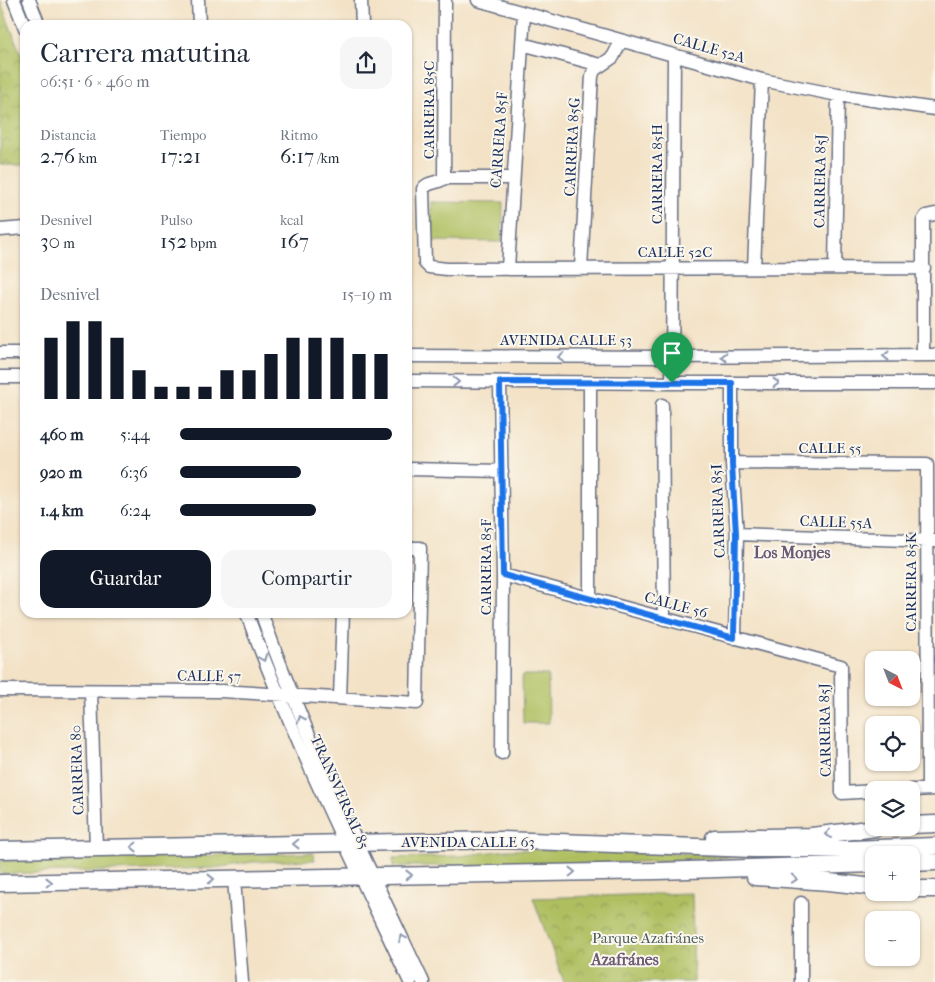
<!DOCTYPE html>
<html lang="es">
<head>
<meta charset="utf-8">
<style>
	body { margin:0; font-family:"IM FELL French Canon",serif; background:#f6f6f7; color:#1f2937; height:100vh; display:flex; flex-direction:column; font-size:19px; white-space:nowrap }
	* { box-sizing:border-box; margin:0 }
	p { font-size:16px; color:#747a83 }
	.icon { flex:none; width:28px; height:28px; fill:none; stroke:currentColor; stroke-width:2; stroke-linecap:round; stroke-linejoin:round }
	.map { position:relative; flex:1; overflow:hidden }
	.drawer { position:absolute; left:20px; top:20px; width:392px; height:598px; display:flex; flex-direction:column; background:#fff; border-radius:15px; box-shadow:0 1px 4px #0004 }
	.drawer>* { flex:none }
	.needle { width:32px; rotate:138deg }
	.buttons { position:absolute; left:865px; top:651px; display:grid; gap:10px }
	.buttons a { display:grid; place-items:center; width:55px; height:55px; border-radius:10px; background:#fff; box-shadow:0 1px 4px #0004; font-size:25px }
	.pin { position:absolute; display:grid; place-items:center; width:42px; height:42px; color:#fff; margin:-51px -21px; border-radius:50% 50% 50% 0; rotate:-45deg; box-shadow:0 0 5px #0007 }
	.pin .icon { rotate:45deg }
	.round { display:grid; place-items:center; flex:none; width:52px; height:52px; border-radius:15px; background:#f6f6f7 }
	.overview { display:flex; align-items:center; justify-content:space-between; height:85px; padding:0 20px }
	h1 { font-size:28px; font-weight:600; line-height:38px }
	.metrics { display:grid; grid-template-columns:repeat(3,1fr); gap:8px; height:85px; padding:5px 20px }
	.metrics div { display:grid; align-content:center }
	.metrics b { font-size:21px; font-weight:600 }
	.metrics small { font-size:14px; font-weight:400 }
	.metrics p { font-size:14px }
	.chart { height:140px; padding:10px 20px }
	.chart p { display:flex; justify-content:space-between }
	.chart svg { width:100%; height:90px; margin-top:5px; stroke:#111827; stroke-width:6 }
	.action { display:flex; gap:10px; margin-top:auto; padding:10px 20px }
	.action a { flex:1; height:58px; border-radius:15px; background:#111827; color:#fff; font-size:20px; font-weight:600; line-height:58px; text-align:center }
	.action a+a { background:#f6f6f7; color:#1f2937 }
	ul { padding:0 20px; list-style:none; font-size:16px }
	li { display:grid; grid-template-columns:80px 60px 1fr; align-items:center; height:38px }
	li i { height:12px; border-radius:6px; background:#111827 }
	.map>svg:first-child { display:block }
</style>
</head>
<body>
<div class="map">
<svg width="935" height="982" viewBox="0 0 935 982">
	<defs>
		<pattern id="park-crowns" width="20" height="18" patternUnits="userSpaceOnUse" patternTransform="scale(1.25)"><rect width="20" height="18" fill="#afbf61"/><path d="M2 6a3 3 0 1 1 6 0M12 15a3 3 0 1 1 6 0" fill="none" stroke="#8e9c53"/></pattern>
	</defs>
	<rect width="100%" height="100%" fill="#fbf7ec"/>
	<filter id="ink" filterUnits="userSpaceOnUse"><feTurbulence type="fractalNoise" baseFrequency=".02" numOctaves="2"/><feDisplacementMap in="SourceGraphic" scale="10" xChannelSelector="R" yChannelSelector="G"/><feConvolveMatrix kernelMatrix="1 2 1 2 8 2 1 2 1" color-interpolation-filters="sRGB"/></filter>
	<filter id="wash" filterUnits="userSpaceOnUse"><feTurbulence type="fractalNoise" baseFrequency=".0096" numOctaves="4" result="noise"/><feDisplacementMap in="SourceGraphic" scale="20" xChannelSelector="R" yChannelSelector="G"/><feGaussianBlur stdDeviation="1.12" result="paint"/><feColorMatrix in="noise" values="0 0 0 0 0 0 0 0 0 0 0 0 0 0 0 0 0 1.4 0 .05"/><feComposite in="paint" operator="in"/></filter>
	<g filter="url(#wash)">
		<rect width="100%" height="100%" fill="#f3e2c6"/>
		<path fill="#afbf61" stroke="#657760" d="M431 202 503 203 502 242 431 241Z
			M522 675H548L549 723H523Z
			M570 849 740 856C625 865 509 866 393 866V858L460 856 506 850Z
			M313 853 315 860 253 862 214 868 0 874V861Z"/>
		<path fill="url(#park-crowns)" stroke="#657760" d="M0 0 25 65V165H0Z
			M692 893 694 982H564L533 898Z"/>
	</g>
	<g filter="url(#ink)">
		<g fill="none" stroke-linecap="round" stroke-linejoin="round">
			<defs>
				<path id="minor" d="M14 0 25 28
					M29 0 39 25
					M198 0 199 25
					M361 0 362 25
					M478 0 762 80 838 95 935 109
					M522 44 600 65
					M444 178C438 184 428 181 423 189L425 263 429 267 447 269 924 268
					M444 178 445 0
					M444 178H513
					M0 230 25 228
					M508 268 524 13
					M581 268 592 76 594 70 613 57 621 41
					M754 268 762 80
					M835 268 838 95
					M0 353H25
					M923 355V221L926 216 935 214
					M408 356 672 357 935 355
					M0 377H25
					M408 381 672 383H935
					M500 382 503 575 502 753
					M590 383V598
					M672 383 674 55
					M732 383V463L737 534 735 638
					M662 405 664 619
					M732 463 927 464 928 789
					M408 469 502 471
					M737 534 935 541
					M503 575 841 666 842 793 874 791
					M246 612C293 739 353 860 410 982
					M261 612C306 740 365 860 423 982
					M0 690 221 691 417 703 420 548H408
					M91 691 96 848
					M340 698 343 612
					M911 790 935 789
					M234 879 242 982
					M801 903V982"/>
				<path id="major" d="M911 825 935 824
					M714 838 812 836 876 828
					M0 850 502 840 754 849H851L935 846
					M911 863 935 862
					M755 877 829 882 874 887
					M0 883 658 871 874 864
					M911 889H935"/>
			</defs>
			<use href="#minor" stroke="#676e82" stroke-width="15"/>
			<use href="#major" stroke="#676e82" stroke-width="19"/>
			<use href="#minor" stroke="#fff" stroke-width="12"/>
			<use href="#major" stroke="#fff" stroke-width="16"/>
		</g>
		<defs><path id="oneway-chevron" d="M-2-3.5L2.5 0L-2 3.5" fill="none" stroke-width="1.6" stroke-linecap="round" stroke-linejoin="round" transform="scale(1.25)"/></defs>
		<g stroke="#8d97ae">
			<use href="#oneway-chevron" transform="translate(886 356) rotate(180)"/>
			<use href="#oneway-chevron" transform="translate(561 357) rotate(-180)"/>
			<use href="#oneway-chevron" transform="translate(724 357) rotate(180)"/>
			<use href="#oneway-chevron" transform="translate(456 382) rotate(1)"/>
			<use href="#oneway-chevron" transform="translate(776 383)"/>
			<use href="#oneway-chevron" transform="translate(263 658) rotate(69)"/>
			<use href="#oneway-chevron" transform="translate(301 719) rotate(-113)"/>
			<use href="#oneway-chevron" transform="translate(828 834) rotate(173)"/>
			<use href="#oneway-chevron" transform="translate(296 844) rotate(179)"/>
			<use href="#oneway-chevron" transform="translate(134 847) rotate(179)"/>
			<use href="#oneway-chevron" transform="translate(572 872) rotate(-1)"/>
			<use href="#oneway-chevron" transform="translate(409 875) rotate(-1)"/>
			<use href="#oneway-chevron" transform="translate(211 879) rotate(-1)"/>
			<use href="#oneway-chevron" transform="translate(794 879) rotate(4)"/>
			<use href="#oneway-chevron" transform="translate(49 882) rotate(-1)"/>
			<use href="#oneway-chevron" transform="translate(402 938) rotate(-116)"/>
		</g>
	</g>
	<g fill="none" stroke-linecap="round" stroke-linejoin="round" filter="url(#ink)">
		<defs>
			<path id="route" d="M500 382 732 383V464L736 534 734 638 503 575Z"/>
		</defs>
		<use href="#route" stroke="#fff" stroke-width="10"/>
		<use href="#route" stroke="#1a73e8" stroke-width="6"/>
	</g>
	<g text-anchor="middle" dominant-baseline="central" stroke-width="4" stroke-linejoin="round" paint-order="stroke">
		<g font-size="15" fill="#1b2f5e" stroke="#fbf7ec">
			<text transform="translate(709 48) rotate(16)">CALLE 52A</text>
			<text transform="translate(429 110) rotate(-90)">CARRERA 85C</text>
			<text transform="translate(499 140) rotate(-86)">CARRERA 85F</text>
			<text transform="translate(572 147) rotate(-87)">CARRERA 85G</text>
			<text transform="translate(657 174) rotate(-90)">CARRERA 85H</text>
			<text transform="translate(820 181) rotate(-89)">CARRERA 85J</text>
			<text x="675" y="252">CALLE 52C</text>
			<text x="566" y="340">AVENIDA CALLE 53</text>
			<text x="830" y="448">CALLE 55</text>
			<text transform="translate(718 511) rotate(-92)">CARRERA 85I</text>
			<text transform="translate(836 522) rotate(2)">CALLE 55A</text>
			<text transform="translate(486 567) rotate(-90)">CARRERA 85F</text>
			<text transform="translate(911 582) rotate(-90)">CARRERA 85K</text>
			<text transform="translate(676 605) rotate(15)">CALLE 56</text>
			<text transform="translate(209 676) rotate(1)">CALLE 57</text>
			<text transform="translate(825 730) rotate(-91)">CARRERA 85J</text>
			<text transform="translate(77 770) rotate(-92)">CARRERA 80</text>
			<text transform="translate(340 792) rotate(66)">TRANSVERSAL 85</text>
			<text x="468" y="842">AVENIDA CALLE 63</text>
		</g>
		<g font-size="15" fill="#475a5f" stroke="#fbf7ec">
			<text x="648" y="938">Parque Azafránes</text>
		</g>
		<g font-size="16" font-weight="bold" fill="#6a5a76" stroke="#fbf7ec">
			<text x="792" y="552">Los Monjes</text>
			<text x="625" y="959">Azafránes</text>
		</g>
	</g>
</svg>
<div class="buttons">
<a><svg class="needle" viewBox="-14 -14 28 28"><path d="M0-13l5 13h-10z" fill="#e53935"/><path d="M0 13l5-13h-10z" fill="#747a83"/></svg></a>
<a><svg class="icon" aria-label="locate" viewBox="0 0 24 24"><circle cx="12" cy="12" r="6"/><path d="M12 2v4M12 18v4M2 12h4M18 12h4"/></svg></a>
<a><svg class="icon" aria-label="layers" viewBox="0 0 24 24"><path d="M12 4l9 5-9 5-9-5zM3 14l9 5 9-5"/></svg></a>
<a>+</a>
<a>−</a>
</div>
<div class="pin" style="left:672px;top:383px;background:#1e9e55"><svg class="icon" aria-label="arrive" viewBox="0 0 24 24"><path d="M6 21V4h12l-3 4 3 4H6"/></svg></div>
<section class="drawer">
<div class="overview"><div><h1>Carrera matutina</h1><p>06:51 · 6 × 460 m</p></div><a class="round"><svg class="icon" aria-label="share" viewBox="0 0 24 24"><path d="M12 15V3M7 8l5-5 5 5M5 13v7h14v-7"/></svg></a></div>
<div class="metrics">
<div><p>Distancia</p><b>2.76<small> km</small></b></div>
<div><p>Tiempo</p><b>17:21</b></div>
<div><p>Ritmo</p><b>6:17<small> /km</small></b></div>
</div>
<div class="metrics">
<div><p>Desnivel</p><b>30<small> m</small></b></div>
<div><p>Pulso</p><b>152<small> bpm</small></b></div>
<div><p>kcal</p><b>167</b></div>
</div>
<div class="chart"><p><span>Desnivel</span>15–19 m</p>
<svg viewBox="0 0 160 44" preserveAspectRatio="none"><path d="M5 44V14M15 44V6M25 44V6M35 44V14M45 44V30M55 44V38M65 44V38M75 44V38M85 44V30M95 44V30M105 44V22M115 44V14M125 44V14M135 44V14M145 44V22M155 44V22"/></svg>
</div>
<ul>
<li><b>460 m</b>5:44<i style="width:100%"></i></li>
<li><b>920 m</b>6:36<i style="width:57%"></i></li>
<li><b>1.4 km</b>6:24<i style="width:64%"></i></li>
</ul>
<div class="action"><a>Guardar</a><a>Compartir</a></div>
</section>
</div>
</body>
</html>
